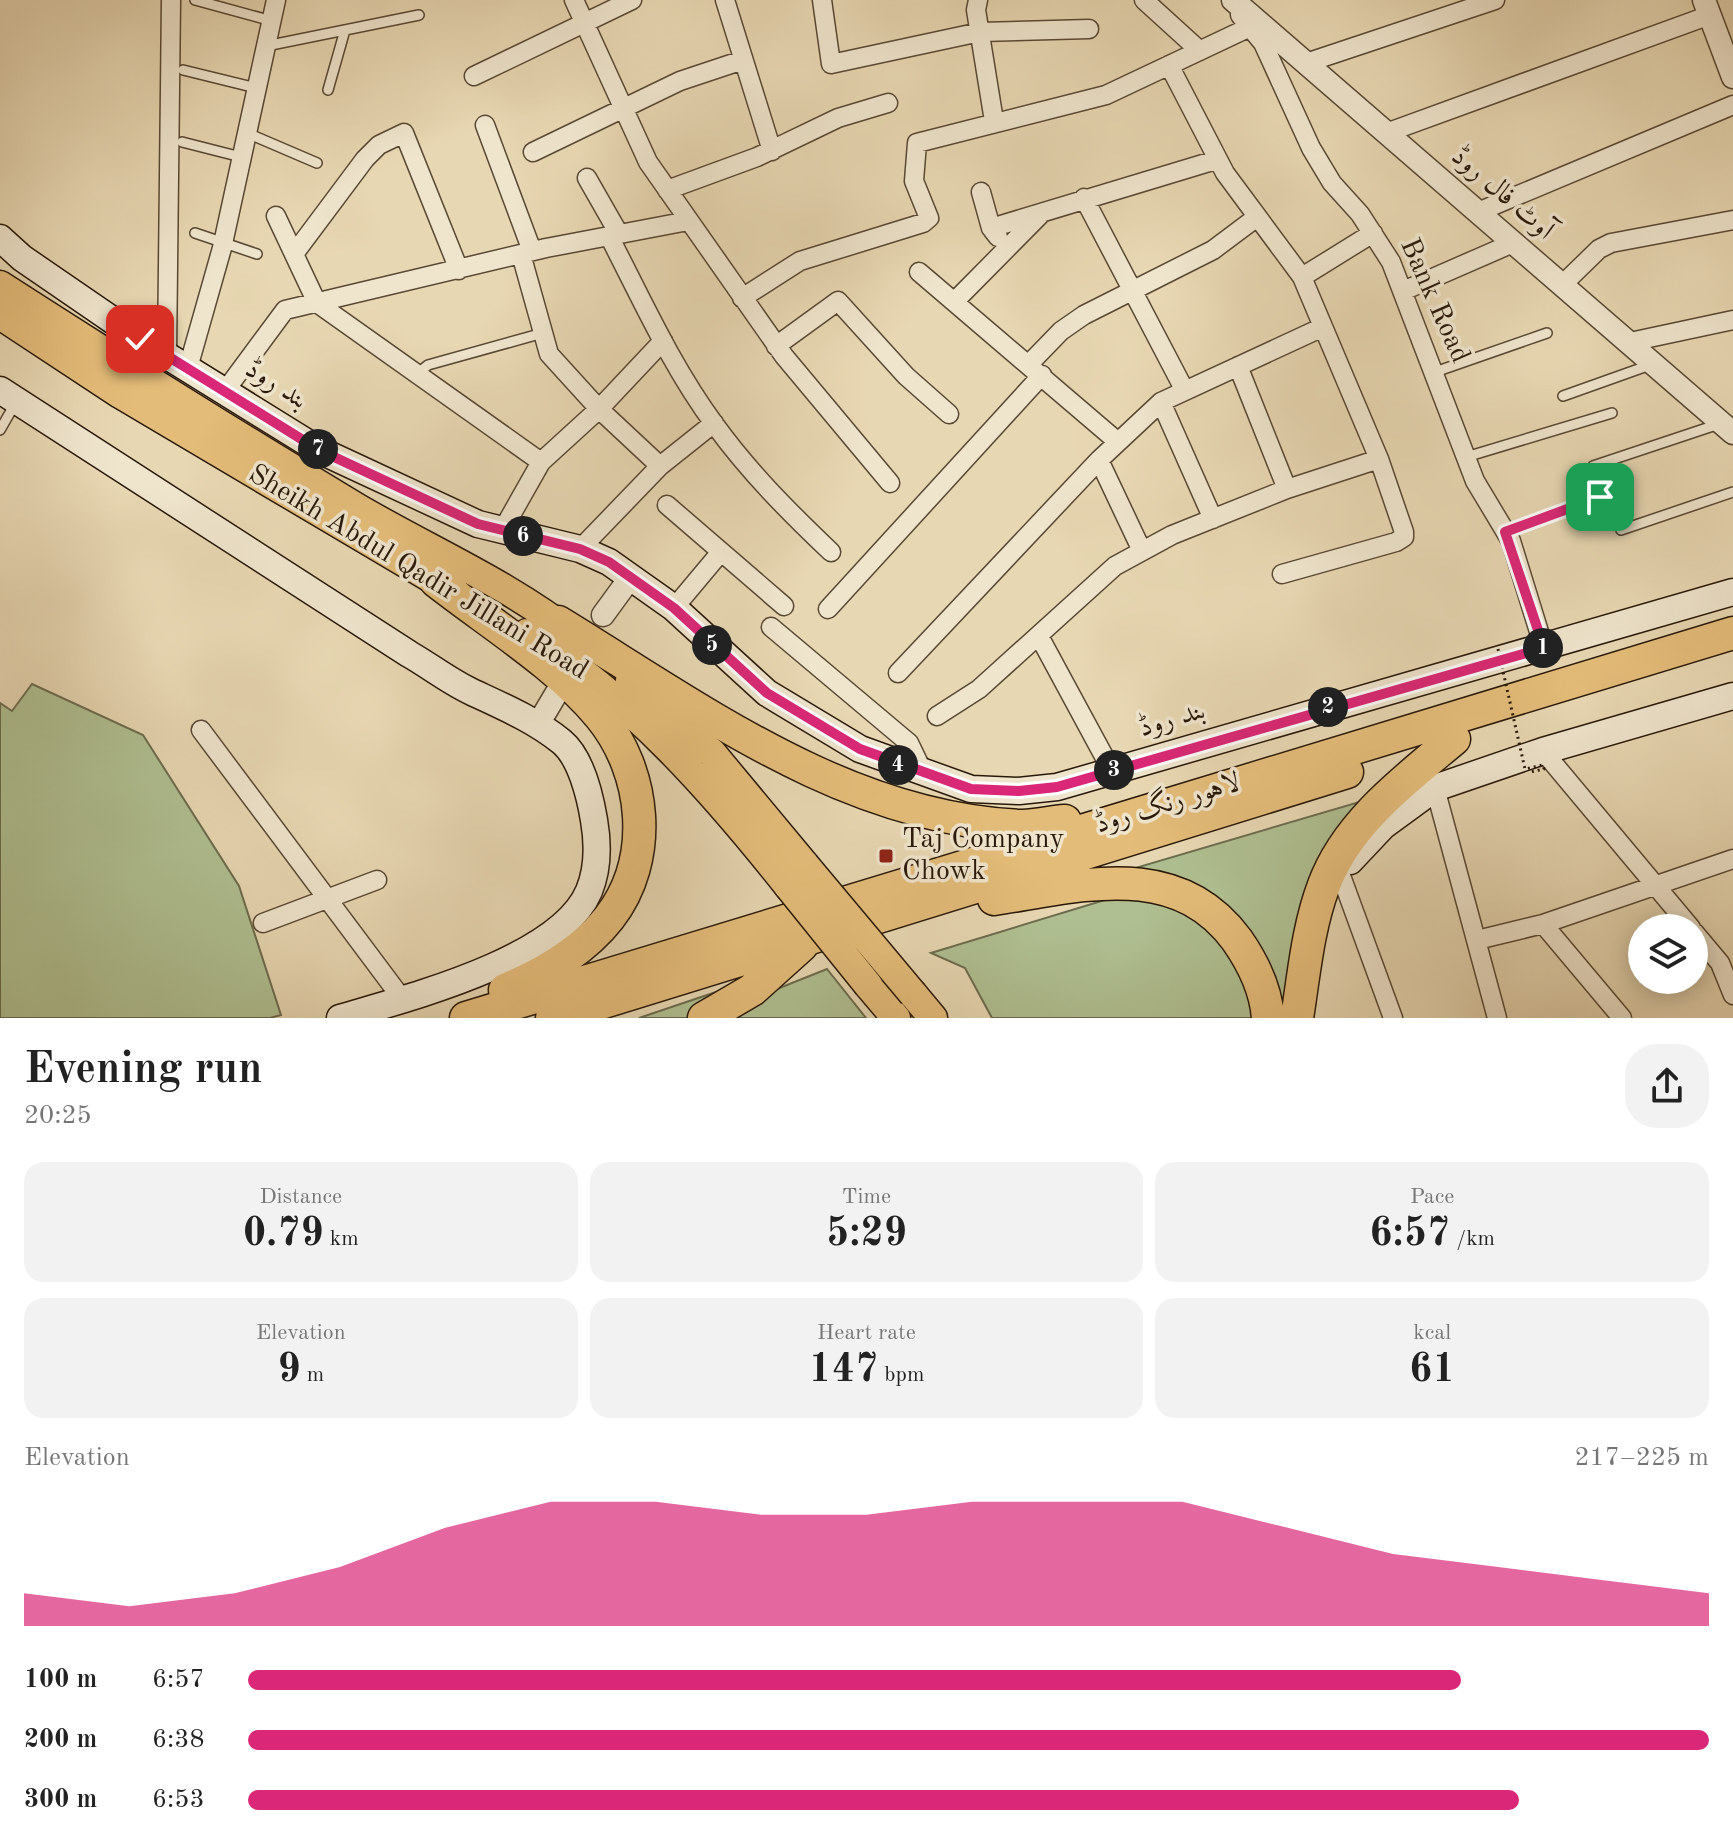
<!DOCTYPE html>
<html lang="en">
<head>
<meta charset="utf-8">
<style>
	body { margin:0; font-family:"Old Standard TT",Amiri,serif; background:#f2f2f2; color:#222; height:100vh; display:flex; flex-direction:column; font-size:30px; white-space:nowrap }
	* { box-sizing:border-box; margin:0 }
	p { font-size:26px; color:#767676 }
	.icon { flex:none; width:44px; height:44px; fill:none; stroke:currentColor; stroke-width:2; stroke-linecap:round; stroke-linejoin:round }
	.map { position:relative; height:1018px; overflow:hidden }
	.side { display:flex; flex-direction:column; background:#fff; flex:1 }
	.side>* { flex:none }
	.tools { position:absolute; left:1628px; top:914px; display:grid; gap:16px }
	.tools a { display:grid; place-items:center; width:80px; height:80px; border-radius:50%; background:#fff; box-shadow:0 4px 20px #0003; font-size:40px }
	.pin { position:absolute; display:grid; place-items:center; width:68px; height:68px; color:#fff; margin:-34px; border-radius:16px; box-shadow:0 4px 12px #0006 }
	.km { position:absolute; width:40px; height:40px; margin:-20px; border-radius:50%; background:#222; color:#fff; font-size:22px; line-height:40px; text-align:center }
	.round { display:grid; place-items:center; flex:none; width:84px; height:84px; border-radius:32px; background:#f2f2f2 }
	.headline { display:flex; align-items:center; justify-content:space-between; height:136px; padding:0 24px }
	h1 { font-size:44px; font-weight:700; line-height:60px }
	.stats { display:grid; grid-template-columns:repeat(3,1fr); gap:12px; height:136px; padding:8px 24px }
	.stats div { display:grid; align-content:center; border-radius:20px; background:#f2f2f2; text-align:center }
	.stats b { font-size:40px; font-weight:700 }
	.stats small { font-size:22px; font-weight:400 }
	.stats p { font-size:22px }
	.chart { height:224px; padding:16px 24px }
	.chart p { display:flex; justify-content:space-between }
	.chart svg { width:100%; height:144px; margin-top:8px; fill:#db2777; opacity:.7 }
	ul { padding:0 24px; list-style:none; font-size:26px }
	li { display:grid; grid-template-columns:128px 96px 1fr; align-items:center; height:60px }
	li i { height:20px; border-radius:10px; background:#db2777 }
	.map>svg:first-child { display:block }
</style>
</head>
<body>
<div class="map">
<svg width="1733" height="1018" viewBox="0 0 1733 1018">
	<rect width="100%" height="100%" fill="#e7d7b2"/>
	<filter id="stains"><feTurbulence type="fractalNoise" baseFrequency=".0025" numOctaves="4"/><feColorMatrix values="0 0 0 0 .2 0 0 0 0 .09 0 0 0 0 .02 0 0 0 .5 -.17"/></filter>
	<radialGradient id="worn" r=".72"><stop offset=".6" stop-color="#630" stop-opacity="0"/><stop offset="1" stop-color="#630" stop-opacity=".3"/></radialGradient>
	<path fill="#afbf91" stroke="#6c6c4e" stroke-width="2" d="M32 684 143 735 239 886 281 1015 270 1018H0V703L12 711Z
		M1366 800 1348 839 1297 1018H1268L1248 956 1125 871Z
		M1108 899H1155L1189 912 1239 960 1257 1018H992L965 968 931 953Z
		M827 969 866 1018H721L772 991Z
		M716 992 687 1018H639Z"/>
	<g fill="none" stroke-linecap="round" stroke-linejoin="round">
		<defs>
			<path id="service" d="M195 0 272 21
				M266 46 419 15
				M183 70 256 88
				M328 90 345 30
				M247 133 317 163
				M182 142 241 157
				M195 233 257 254
				M1435 372 1547 333
				M417 374 428 365 543 333
				M1563 396 1650 365
				M0 430 16 402
				M1466 457 1612 413
				M1593 466 1719 424
				M1621 530 1733 492
				M1505 532 1600 497"/>
			<path id="minor" d="M574 0 648 162 784 356 890 483
				M725 0 772 151
				M822 0 831 64 980 32 1089 29
				M978 0 976 10 994 121
				M1144 0 1200 51
				M1240 15 1263 43 1311 148 1332 183 1360 214 1391 262 1475 481 1511 541 1544 648
				M1306 63 1495 0
				M1169 65 1225 173 1302 277 1379 459 1404 532V537L1396 542 1282 574
				M474 76 632 0
				M485 125 532 251
				M1386 133 1710 15
				M533 152 680 81 743 60
				M587 178 619 234
				M667 190 757 157 838 118 888 103
				M981 192 991 228 998 237
				M1084 198 1185 391
				M1478 212 1733 105
				M276 216 317 303 541 462
				M991 228 1216 160
				M609 236C642 300 672 367 715 425 749 472 789 512 831 552
				M294 254 365 159 379 145 404 133 459 270
				M521 254 549 354 599 409 660 466
				M919 272 1118 442
				M1302 277 1373 233
				M1562 285 1599 249 1611 243 1733 220
				M1403 291 1513 243
				M742 298 800 261 923 223 929 218 914 181 917 143 1106 95 1250 27
				M955 301 1040 215
				M1630 342 1733 320
				M776 346 838 301 906 376 949 414
				M167 355 171 0
				M1029 364 1061 331 1084 315 1213 250 1257 217
				M1238 366 1287 489
				M188 368 222 248 276 0
				M225 391 285 310 546 248 688 221
				M1161 402 1213 519
				M1099 460 1142 551
				M667 505 784 606
				M502 531 541 462 599 409 663 341
				M580 549 660 466 714 423
				M674 608 720 553
				M828 609 1042 375
				M771 627 909 743 924 774
				M1039 636 1112 771
				M898 673 1099 460 1161 402 1323 327
				M937 716 979 689 1115 566 1172 535 1287 489 1379 459
				M201 730 403 1000
				M1543 751 1691 928
				M1435 788 1497 1018
				M1340 873 1393 1018
				M263 923 377 880
				M1543 924 1622 1018
				M1694 932 1720 963 1733 995
				M1477 940 1543 924 1733 859"/>
			<path id="tertiary" d="M1233 0 1733 433
				M1704 0 1733 77
				M603 615 630 578
				M537 726 556 694"/>
			<path id="secondary" d="M0 238 22 258 140 339 319 450 478 524 580 549 609 562 674 608 767 693 860 749 971 789 1019 791 1057 787 1733 592
				M0 390 409 654C430 666 450 682 472 692 502 706 535 720 562 742 581 758 590 796 594 820 598 843 598 869 589 891 560 960 407 998 340 1018
				M1350 861 1383 826 1435 788 1543 751 1733 696"/>
			<path id="primary" d="M0 285C118 361 236 435 356 507 429 550 509 584 576 637
				M0 315 120 394 456 593
				M527 633C633 700 712 790 789 887
				M630 680 712 753 805 865
				M868 985 896 1018
				M913 994 933 1018"/>
			<path id="motorway" d="M436 581C488 622 558 665 600 716 646 772 655 859 609 918 583 951 543 974 505 990
				M558 622C702 710 847 819 1022 826 1036 826 1051 822 1065 821
				M994 899C1081 886 1176 857 1237 940 1253 963 1266 989 1268 1018
				M466 1018 1733 633
				M552 1018 1347 772
				M704 1018 752 990 802 945
				M1297 1018C1304 974 1308 927 1324 885 1347 823 1405 780 1454 739"/>
		</defs>
		<use href="#service" stroke="#584834" stroke-width="12"/>
		<use href="#minor" stroke="#584834" stroke-width="21"/>
		<use href="#tertiary" stroke="#584834" stroke-width="25"/>
		<use href="#secondary" stroke="#29190a" stroke-width="29"/>
		<use href="#primary" stroke="#29190a" stroke-width="31"/>
		<use href="#motorway" stroke="#29190a" stroke-width="35"/>
		<use href="#service" stroke="#efe5cd" stroke-width="9"/>
		<use href="#minor" stroke="#efe5cd" stroke-width="18"/>
		<use href="#tertiary" stroke="#efe5cd" stroke-width="22"/>
		<use href="#secondary" stroke="#efe5cd" stroke-width="26"/>
		<use href="#primary" stroke="#e4bc79" stroke-width="28"/>
		<use href="#motorway" stroke="#e4bc79" stroke-width="32"/>
		<defs>
			<path id="primary-bridge" d="M805 865 913 994
				M789 887 868 985"/>
		</defs>
		<use href="#primary-bridge" stroke="#29190a" stroke-width="31" stroke-linecap="butt"/>
		<path stroke="#29190a" stroke-width="3" stroke-dasharray="2 4" stroke-linecap="butt" d="M1498 649 1525 769 1543 765 1544 769 1530 772"/>
		<use href="#primary-bridge" stroke="#e4bc79" stroke-width="28"/>
	</g>
	<g fill="none" stroke-linecap="round" stroke-linejoin="round">
		<defs>
			<path id="route" d="M140 339 319 450 478 524 580 549 609 562 674 608 767 693 860 749 971 789 1019 791 1057 787 1544 648 1505 532 1600 497"/>
		</defs>
		<use href="#route" stroke="#fff" stroke-width="16"/>
		<use href="#route" stroke="#db2777" stroke-width="10"/>
	</g>
	<rect fill="#8f2418" stroke="#efe5cd" stroke-width="3" x="878" y="848" width="16" height="16" rx="4"/>
	<g text-anchor="middle" dominant-baseline="central" stroke-width="7" stroke-linejoin="round" paint-order="stroke">
		<g font-size="28" fill="#29190a" stroke="#efe5cd">
			<text transform="translate(1502 194) rotate(41)">آوٹ فال روڈ</text>
			<text transform="translate(1434 301) rotate(66)">Bank Road</text>
			<text transform="translate(276 385) rotate(32)">بند روڈ</text>
			<text transform="translate(418 573) rotate(31)">Sheikh Abdul Qadir Jillani Road</text>
			<text transform="translate(1172 720) rotate(-17)">بند روڈ</text>
			<text transform="translate(1168 804) rotate(-17)">لاہور رنگ روڈ</text>
		</g>
		<g font-size="28" fill="#29190a" stroke="#efe5cd" text-anchor="start">
			<text x="902" y="840">Taj Company<tspan x="902" dy="32">Chowk</tspan></text>
		</g>
	</g>
	<rect width="100%" height="100%" filter="url(#stains)"/>
	<rect width="100%" height="100%" fill="url(#worn)"/>
</svg>
<div class="tools">
<a><svg class="icon" aria-label="layers" viewBox="0 0 24 24"><path d="M12 4l9 5-9 5-9-5zM3 14l9 5 9-5"/></svg></a>
</div>
<div class="pin" style="left:1600px;top:497px;background:#1e9e55"><svg class="icon" aria-label="arrive" viewBox="0 0 24 24"><path d="M6 21V4h12l-3 4 3 4H6"/></svg></div>
<div class="pin" style="left:140px;top:339px;background:#d93025"><svg class="icon" aria-label="check" viewBox="0 0 24 24"><path d="M5 12l5 5 9-10"/></svg></div>
<b class="km" style="left:1543px;top:648px">1</b>
<b class="km" style="left:1328px;top:707px">2</b>
<b class="km" style="left:1114px;top:770px">3</b>
<b class="km" style="left:898px;top:765px">4</b>
<b class="km" style="left:712px;top:645px">5</b>
<b class="km" style="left:523px;top:536px">6</b>
<b class="km" style="left:318px;top:449px">7</b>
</div>
<section class="side">
<div class="headline"><div><h1>Evening run</h1><p>20:25</p></div><a class="round"><svg class="icon" aria-label="share" viewBox="0 0 24 24"><path d="M12 15V3M7 8l5-5 5 5M5 13v7h14v-7"/></svg></a></div>
<div class="stats">
<div><p>Distance</p><b>0.79<small> km</small></b></div>
<div><p>Time</p><b>5:29</b></div>
<div><p>Pace</p><b>6:57<small> /km</small></b></div>
</div>
<div class="stats">
<div><p>Elevation</p><b>9<small> m</small></b></div>
<div><p>Heart rate</p><b>147<small> bpm</small></b></div>
<div><p>kcal</p><b>61</b></div>
</div>
<div class="chart"><p><span>Elevation</span>217–225 m</p>
<svg viewBox="0 0 160 44" preserveAspectRatio="none"><path d="M0 44V34L10 38L20 34L30 26L40 14L50 6L60 6L70 10L80 10L90 6L100 6L110 6L120 14L130 22L140 26L150 30L160 34V44z"/></svg>
</div>
<ul>
<li><b>100 m</b>6:57<i style="width:83%"></i></li>
<li><b>200 m</b>6:38<i style="width:100%"></i></li>
<li><b>300 m</b>6:53<i style="width:87%"></i></li>
</ul>
</section>
</body>
</html>
